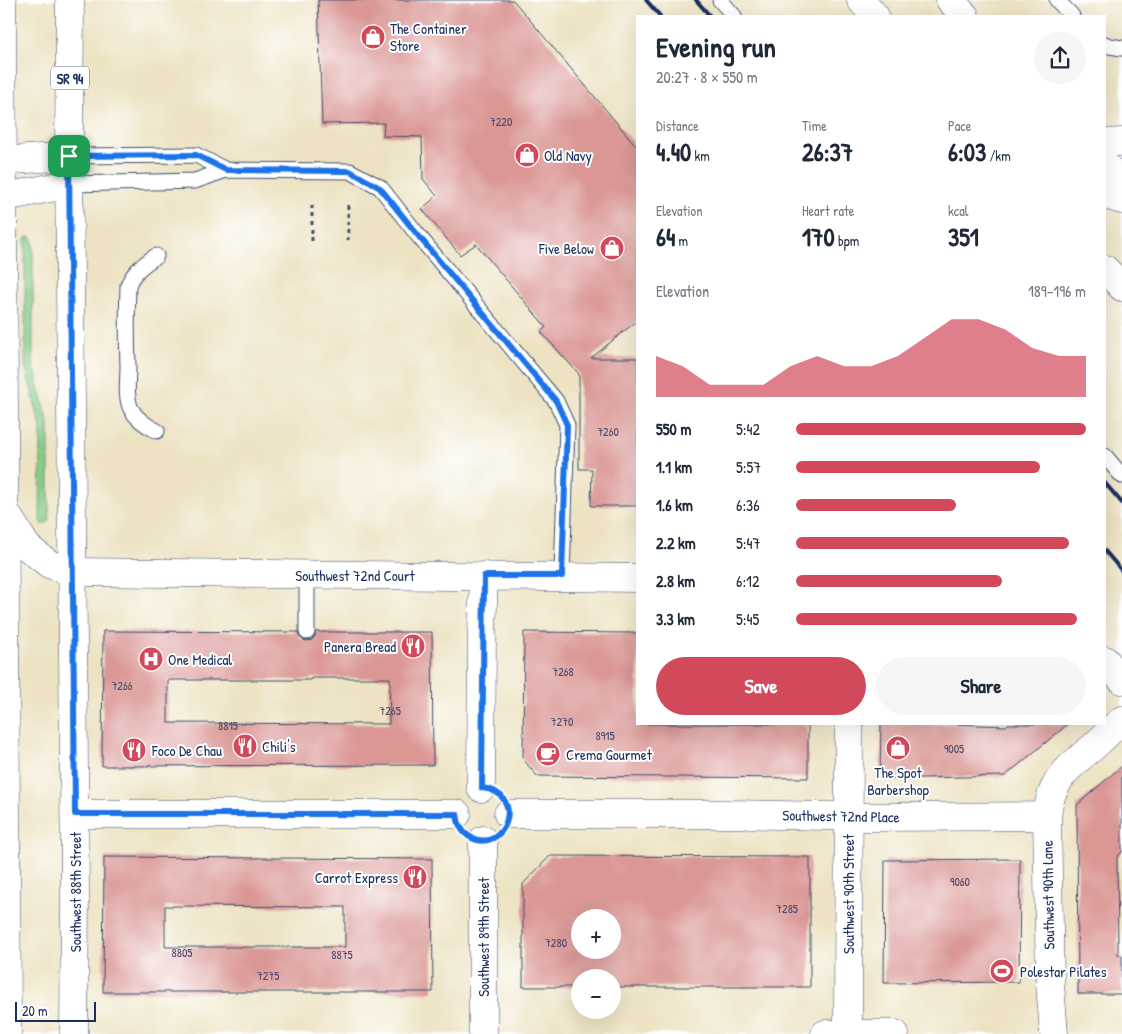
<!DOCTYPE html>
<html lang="en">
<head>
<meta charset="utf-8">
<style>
	body { margin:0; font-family:"Patrick Hand",sans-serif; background:#f6f6f7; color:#1f2937; height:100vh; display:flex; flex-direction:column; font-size:19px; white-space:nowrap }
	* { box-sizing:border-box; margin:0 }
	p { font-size:16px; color:#747a83 }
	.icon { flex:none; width:28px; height:28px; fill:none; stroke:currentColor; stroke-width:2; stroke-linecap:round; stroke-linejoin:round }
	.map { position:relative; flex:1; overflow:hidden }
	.sheet { position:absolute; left:636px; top:15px; width:470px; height:710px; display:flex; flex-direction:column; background:#fff; border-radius:0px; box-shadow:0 5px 20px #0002 }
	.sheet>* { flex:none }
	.controls { position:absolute; left:571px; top:909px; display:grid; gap:10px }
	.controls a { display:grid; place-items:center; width:50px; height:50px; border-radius:50%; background:#fff; box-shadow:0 5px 20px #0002; font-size:25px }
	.scale { position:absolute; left:15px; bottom:12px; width:81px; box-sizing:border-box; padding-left:5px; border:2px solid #1b2f5e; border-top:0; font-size:14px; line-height:18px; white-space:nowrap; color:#1b2f5e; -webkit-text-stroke:4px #fff; paint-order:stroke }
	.pin { position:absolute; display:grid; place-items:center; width:42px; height:42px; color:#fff; margin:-21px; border-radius:10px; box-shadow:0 2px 8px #0006 }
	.round { display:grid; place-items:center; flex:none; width:52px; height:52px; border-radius:26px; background:#f6f6f7 }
	.summary { display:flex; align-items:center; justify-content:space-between; height:85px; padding:0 20px }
	h1 { font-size:28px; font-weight:700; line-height:38px }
	.figures { display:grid; grid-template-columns:repeat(3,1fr); gap:8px; height:85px; padding:5px 20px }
	.figures div { display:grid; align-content:center }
	.figures b { font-size:25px; font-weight:700 }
	.figures small { font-size:14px; font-weight:400 }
	.figures p { font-size:14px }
	.chart { height:140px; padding:10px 20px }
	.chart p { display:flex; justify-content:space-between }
	.chart svg { width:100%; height:90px; margin-top:5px; fill:#d1495b; opacity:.7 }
	.primary-button { display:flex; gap:10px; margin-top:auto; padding:10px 20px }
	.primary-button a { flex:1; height:58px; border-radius:30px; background:#d1495b; color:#fff; font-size:20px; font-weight:700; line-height:58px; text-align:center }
	.primary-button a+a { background:#f6f6f7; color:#1f2937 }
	ul { padding:0 20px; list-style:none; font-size:16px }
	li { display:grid; grid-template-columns:80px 60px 1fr; align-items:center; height:38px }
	li i { height:12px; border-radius:6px; background:#d1495b }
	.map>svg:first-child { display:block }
</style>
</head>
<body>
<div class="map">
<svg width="1122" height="1034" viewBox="0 0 1122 1034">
	<rect width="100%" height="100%" fill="#fff"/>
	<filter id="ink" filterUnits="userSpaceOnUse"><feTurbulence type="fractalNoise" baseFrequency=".02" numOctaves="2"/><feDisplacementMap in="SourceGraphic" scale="10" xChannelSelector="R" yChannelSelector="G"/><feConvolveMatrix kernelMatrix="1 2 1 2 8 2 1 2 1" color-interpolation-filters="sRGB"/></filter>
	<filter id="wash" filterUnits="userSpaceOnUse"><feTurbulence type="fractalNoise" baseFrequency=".0096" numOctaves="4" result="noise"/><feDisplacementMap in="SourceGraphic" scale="20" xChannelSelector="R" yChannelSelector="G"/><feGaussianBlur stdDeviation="1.12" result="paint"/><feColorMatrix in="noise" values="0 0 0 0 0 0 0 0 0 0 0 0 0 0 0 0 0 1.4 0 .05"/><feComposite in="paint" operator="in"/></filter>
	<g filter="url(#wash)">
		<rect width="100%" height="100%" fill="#ede3c3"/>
		<path fill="#88cc86" stroke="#527e72" d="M27 237H31L33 241V363L49 424V520L46 524H42L40 521 41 428 25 365V240Z"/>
		<g id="blocks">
			<path fill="#da9794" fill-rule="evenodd" d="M318 0H513L638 148V320L591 358H638V506H591L592 469H579V374L541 332 546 327 476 244 460 255 422 209 437 196 423 179 422 137 383 136 384 123 322 124Z
				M103 631 298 632 299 637 303 640 307 641 312 640 315 636 316 632H432L433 765 102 766ZM311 678H390L389 724 168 723V680H311Z
				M524 632 638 633V724H808V778L537 776 523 759Z
				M881 724H949L1006 726 1008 724H1068L1005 776 880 779Z
				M1122 766V852L1117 857 1118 955H1122V994H1078L1077 805Z
				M550 856 810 857V987H612V978H580V987H523V884ZM580 918H612V950H580Z
				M104 857 432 859 433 992H103ZM165 906 345 907V947H165Z
				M1020 859 1019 982 884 983 885 860Z"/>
		</g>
	</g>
	<g filter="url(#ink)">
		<use href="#blocks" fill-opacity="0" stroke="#3a4a6d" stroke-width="1"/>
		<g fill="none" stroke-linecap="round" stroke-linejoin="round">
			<defs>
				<path id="service" d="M720 0 734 16
					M1057 0 1072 16
					M1105 44 1110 46 1122 48
					M69 156 196 155 226 170
					M70 184 195 181 226 170 350 171 380 187 421 239 556 401 567 425 562 576
					M156 256C143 265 135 270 128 285 127 312 127 340 128 367 128 380 125 397 131 409 137 420 147 426 157 431
					M1105 456 1122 476
					M307 632V574"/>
				<path id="minor" d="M0 161 69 156
					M0 198 70 184
					M72 572 638 578
					M1105 660 1122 680
					M481 788 482 633 484 576
					M75 814H457
					M508 814H728L873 817 1047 816C1050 782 1068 767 1093 747 1103 738 1112 729 1122 720
					M1047 816 1050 984 1054 1034
					M483 1034V840
					M848 1034 849 724"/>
				<path id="tertiary" d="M1105 143 1122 142
					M825 1034H895"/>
				<path id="primary" d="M2 0 7 1034
					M70 0 69 156 75 894 74 1034
					M5 511 27 547 49 564 72 572"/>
				<path id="trunk" d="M861 0 875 16
					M950 0 965 16
					M1105 165 1122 182
					M1105 195 1122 200
					M1105 269 1122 287"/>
			</defs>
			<use href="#service" stroke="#3a4a6d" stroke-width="17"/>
			<use href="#minor" stroke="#3a4a6d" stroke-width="29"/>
			<use href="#tertiary" stroke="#3a4a6d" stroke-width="29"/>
			<use href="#primary" stroke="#3a4a6d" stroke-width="29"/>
			<use href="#trunk" stroke="#3a4a6d" stroke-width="29"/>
			<path stroke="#3a4a6d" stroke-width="3" stroke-dasharray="4 4" stroke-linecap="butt" d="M348 205V240
				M312 241V205"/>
			<use href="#service" stroke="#fff" stroke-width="15"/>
			<use href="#minor" stroke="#fff" stroke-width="28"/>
			<use href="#tertiary" stroke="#fff" stroke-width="28"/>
			<use href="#primary" stroke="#fff" stroke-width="28"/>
			<use href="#trunk" stroke="#fff" stroke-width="28"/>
			<path stroke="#1b2f5e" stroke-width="4" d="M646 0 660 16
				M696 0 710 16
				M1105 483 1122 503
				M1105 551 1122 571"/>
		</g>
	</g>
	<g fill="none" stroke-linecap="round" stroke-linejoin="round" filter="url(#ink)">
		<defs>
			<path id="route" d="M196 155 226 170 350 171 380 188 421 239 556 401 567 425 562 576H484L482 788C528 793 505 856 470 837 461 832 458 824 457 814H75L69 156Z"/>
		</defs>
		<use href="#route" stroke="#fff" stroke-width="10"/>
		<use href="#route" stroke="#1a73e8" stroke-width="6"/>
	</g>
	<defs>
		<symbol id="shop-disc" viewBox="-11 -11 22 22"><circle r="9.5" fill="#d1495b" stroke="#fff"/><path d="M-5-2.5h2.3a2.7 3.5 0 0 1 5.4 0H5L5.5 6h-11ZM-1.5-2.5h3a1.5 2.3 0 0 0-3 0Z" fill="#fff"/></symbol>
		<symbol id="restaurant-disc" viewBox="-11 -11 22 22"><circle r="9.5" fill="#d1495b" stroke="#fff"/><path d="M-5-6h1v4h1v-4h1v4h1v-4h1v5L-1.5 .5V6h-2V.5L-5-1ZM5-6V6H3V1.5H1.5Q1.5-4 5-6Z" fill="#fff"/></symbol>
		<symbol id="hospital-disc" viewBox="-11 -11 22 22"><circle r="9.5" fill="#d1495b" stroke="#fff"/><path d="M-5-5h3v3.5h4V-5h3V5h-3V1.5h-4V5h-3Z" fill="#fff"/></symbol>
		<symbol id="cafe-disc" viewBox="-11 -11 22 22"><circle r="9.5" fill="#d1495b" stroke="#fff"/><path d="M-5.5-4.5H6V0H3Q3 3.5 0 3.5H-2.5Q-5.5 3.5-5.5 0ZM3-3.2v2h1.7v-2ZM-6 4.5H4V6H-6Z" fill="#fff"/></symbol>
		<symbol id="stadium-disc" viewBox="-11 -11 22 22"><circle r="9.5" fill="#d1495b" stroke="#fff"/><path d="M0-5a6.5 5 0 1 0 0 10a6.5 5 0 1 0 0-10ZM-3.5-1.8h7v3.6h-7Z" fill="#fff"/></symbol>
	</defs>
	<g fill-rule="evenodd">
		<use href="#shop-disc" x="359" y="23" width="28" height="28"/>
		<use href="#shop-disc" x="513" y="141" width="28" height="28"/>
		<use href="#shop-disc" x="598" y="234" width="28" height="28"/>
		<use href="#restaurant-disc" x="399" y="632" width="28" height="28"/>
		<use href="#hospital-disc" x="137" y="645" width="28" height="28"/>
		<use href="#restaurant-disc" x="231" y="732" width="28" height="28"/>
		<use href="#shop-disc" x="884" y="734" width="28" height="28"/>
		<use href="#restaurant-disc" x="120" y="736" width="28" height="28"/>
		<use href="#cafe-disc" x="534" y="740" width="28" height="28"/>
		<use href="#restaurant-disc" x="401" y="863" width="28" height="28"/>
		<use href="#stadium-disc" x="988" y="957" width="28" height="28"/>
	</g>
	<g text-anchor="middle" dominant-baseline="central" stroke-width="4" stroke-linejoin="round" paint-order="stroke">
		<g font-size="12" fill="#4b496c">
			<text x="501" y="121">7220</text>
			<text x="608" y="431">7260</text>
			<text x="563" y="671">7268</text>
			<text x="122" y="685">7266</text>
			<text x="390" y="710">7265</text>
			<text x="562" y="721">7270</text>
			<text x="228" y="725">8815</text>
			<text x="605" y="735">8915</text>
			<text x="954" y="748">9005</text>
			<text x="960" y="881">9060</text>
			<text x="787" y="908">7285</text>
			<text x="556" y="942">7280</text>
			<text x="182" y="952">8805</text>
			<text x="342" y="954">8875</text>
			<text x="268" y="975">7275</text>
		</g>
		<rect fill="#fff" stroke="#5f6d8e" stroke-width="1" x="51" y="66.5" width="38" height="23" rx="4"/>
		<g font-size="14" font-weight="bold" fill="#1b2f5e">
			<text x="70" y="78">SR 94</text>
		</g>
		<g font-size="15" fill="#1b2f5e" stroke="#fff" text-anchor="start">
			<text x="390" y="28">The Container<tspan x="390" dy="17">Store</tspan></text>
			<text x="544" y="155">Old Navy</text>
			<text x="594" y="248" text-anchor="end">Five Below</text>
			<text x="396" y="646" text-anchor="end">Panera Bread</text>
			<text x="168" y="659">One Medical</text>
			<text x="262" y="746">Chili's</text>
			<text x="152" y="750">Foco De Chau</text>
			<text x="566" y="754">Crema Gourmet</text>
			<text x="898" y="772" text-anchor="middle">The Spot<tspan x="898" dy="17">Barbershop</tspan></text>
			<text x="398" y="877" text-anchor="end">Carrot Express</text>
			<text x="1020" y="971">Polestar Pilates</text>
		</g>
		<g font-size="15" fill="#1b2f5e" stroke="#fff">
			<text x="355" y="575">Southwest 72nd Court</text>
			<text transform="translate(841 816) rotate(1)">Southwest 72nd Place</text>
			<text transform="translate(75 892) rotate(-90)">Southwest 88th Street</text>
			<text transform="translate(848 894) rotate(-90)">Southwest 90th Street</text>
			<text transform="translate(1048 895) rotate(-91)">Southwest 90th Lane</text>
			<text transform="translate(483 937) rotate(-90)">Southwest 89th Street</text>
		</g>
	</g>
</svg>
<div class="controls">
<a>+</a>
<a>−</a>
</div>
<div class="scale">20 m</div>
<div class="pin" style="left:69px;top:156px;background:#1e9e55"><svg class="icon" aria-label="arrive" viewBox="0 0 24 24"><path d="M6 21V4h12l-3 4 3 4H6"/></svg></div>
<section class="sheet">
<div class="summary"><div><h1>Evening run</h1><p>20:27 · 8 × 550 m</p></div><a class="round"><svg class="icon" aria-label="share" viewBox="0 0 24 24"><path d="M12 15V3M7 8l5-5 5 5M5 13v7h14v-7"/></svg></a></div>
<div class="figures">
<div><p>Distance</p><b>4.40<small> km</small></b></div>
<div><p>Time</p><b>26:37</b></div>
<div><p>Pace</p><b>6:03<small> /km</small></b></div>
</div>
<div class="figures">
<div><p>Elevation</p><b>64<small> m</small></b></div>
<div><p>Heart rate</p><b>170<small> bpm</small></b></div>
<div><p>kcal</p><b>351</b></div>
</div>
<div class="chart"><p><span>Elevation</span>189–196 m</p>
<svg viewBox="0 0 160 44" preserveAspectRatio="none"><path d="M0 44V24L10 29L20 38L30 38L40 38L50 29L60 24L70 29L80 29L90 24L100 15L110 6L120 6L130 11L140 20L150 24L160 24V44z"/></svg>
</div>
<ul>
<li><b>550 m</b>5:42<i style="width:100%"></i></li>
<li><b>1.1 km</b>5:57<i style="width:84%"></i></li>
<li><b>1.6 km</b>6:36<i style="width:55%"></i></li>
<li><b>2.2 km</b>5:47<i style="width:94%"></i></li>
<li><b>2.8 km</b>6:12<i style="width:71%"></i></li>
<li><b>3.3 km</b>5:45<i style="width:97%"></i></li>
</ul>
<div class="primary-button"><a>Save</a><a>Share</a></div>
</section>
</div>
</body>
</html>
